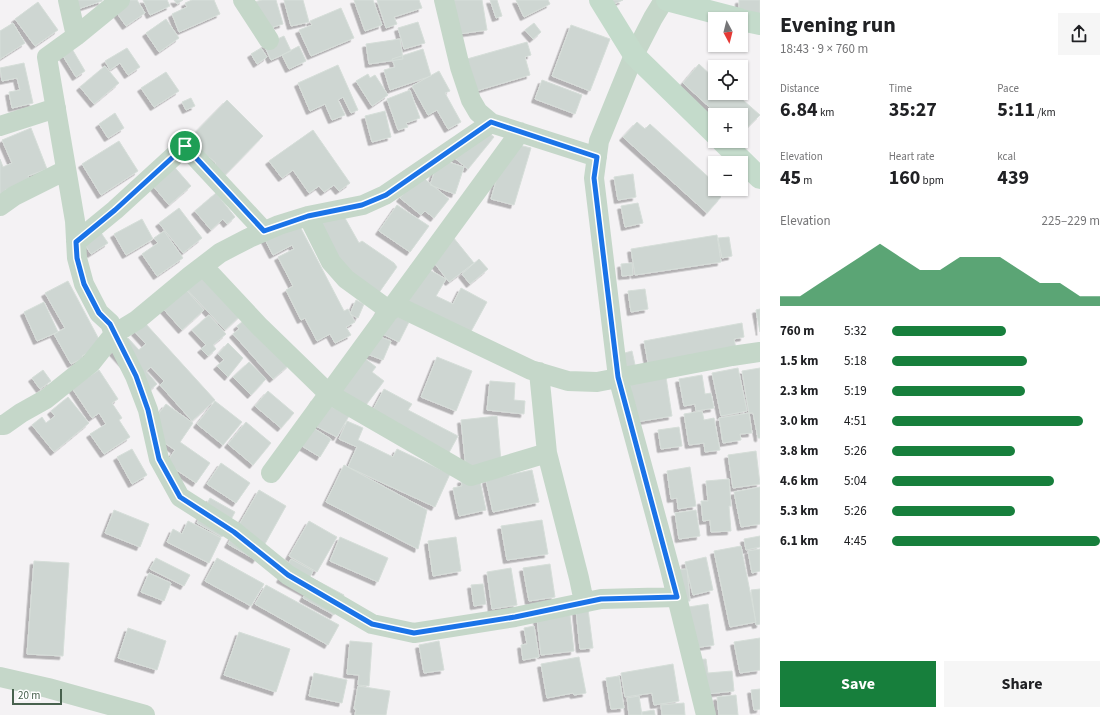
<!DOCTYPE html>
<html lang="en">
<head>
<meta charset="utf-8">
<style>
	body { margin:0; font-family:"Source Sans 3",sans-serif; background:#f6f6f6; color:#202124; height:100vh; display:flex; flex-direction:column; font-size:15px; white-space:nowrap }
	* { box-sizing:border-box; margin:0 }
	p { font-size:13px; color:#757577 }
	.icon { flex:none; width:22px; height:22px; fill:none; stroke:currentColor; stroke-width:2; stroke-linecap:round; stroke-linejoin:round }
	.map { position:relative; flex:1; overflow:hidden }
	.panel { display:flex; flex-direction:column; background:#fff; width:360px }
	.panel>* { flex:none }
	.needle { width:26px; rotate:173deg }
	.tools { position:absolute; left:708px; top:12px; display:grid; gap:8px }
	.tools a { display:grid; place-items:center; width:40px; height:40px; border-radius:0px; background:#fff; box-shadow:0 1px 3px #0004; font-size:20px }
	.scale { position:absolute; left:12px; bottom:10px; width:50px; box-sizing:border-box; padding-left:4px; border:2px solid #48614e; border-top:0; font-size:11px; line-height:14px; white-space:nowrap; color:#48614e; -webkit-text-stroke:3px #fff; paint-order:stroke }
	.pin { position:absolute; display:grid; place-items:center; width:34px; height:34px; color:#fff; margin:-17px; border:2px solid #fff; border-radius:50%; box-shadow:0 1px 4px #0007 }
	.round { display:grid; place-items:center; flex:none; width:42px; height:42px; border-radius:0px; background:#f6f6f6 }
	.headline { display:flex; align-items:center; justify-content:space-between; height:68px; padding:0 20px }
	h1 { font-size:22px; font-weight:700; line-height:30px }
	.stats { display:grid; grid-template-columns:repeat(3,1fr); gap:6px; height:68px; padding:4px 20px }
	.stats div { display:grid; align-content:center }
	.stats b { font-size:20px; font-weight:700 }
	.stats small { font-size:11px; font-weight:400 }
	.stats p { font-size:11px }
	.chart { height:112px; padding:8px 20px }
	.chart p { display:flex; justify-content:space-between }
	.chart svg { width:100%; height:72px; margin-top:4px; fill:#177f3c; opacity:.7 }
	.button { display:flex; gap:8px; margin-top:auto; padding:8px 20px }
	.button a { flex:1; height:46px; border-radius:0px; background:#177f3c; color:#fff; font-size:16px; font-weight:700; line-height:46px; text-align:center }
	.button a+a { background:#f6f6f6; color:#202124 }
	ul { padding:0 20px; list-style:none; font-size:13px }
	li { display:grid; grid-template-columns:64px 48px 1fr; align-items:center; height:30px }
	li i { height:10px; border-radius:5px; background:#177f3c }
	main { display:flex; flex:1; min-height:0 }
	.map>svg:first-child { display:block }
</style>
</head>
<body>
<main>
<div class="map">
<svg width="760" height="715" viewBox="0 0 760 715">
	<defs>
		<filter id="shadow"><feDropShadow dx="-3.5" dy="3.5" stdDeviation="0" flood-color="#0004"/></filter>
	</defs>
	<rect width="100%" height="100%" fill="#f4f2f4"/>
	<path fill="#ced6d2" stroke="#d6ded9" filter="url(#shadow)" d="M69 0H102V1L78 9Z
		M121 0H137L145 13 126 26 112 6Z
		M143 0H167L170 6 150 15Z
		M174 0H183L177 4Z
		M192 0H214L220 14 179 32 172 14 187 7 185 3Z
		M262 0H276L283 24 273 27 275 33 250 3Z
		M284 0H303L309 22 291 26Z
		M354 0H373L382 25 365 31Z
		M377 0H419L422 8 394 17 397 24 386 28Z
		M450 0H482L487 30 452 35Z
		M490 0H497L502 16 496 18Z
		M516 0H548L550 4 524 17Z
		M612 0H623L614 4Z
		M739 0H760V18L739 17Z
		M38 2 58 30 35 46 15 19Z
		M341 8 354 38 311 56 299 30 312 25 310 21Z
		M166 19 179 38 159 52 146 33Z
		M418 22 425 43 404 49 398 28Z
		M13 23 25 43 0 59V31Z
		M534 23 541 32 533 39 525 30Z
		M571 25 610 39 590 91 552 76Z
		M284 36 291 51 271 60 264 45Z
		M400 39 403 59 369 64 366 44Z
		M68 42 85 71 76 77 58 48Z
		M527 42 531 55 525 57 530 75 476 91 467 59Z
		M299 46 306 61 289 69 282 55Z
		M127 48 140 67 128 75 120 63 110 70 105 61Z
		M261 48 267 57 257 64 251 54Z
		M423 49 431 76 390 90 384 70 395 67 392 59Z
		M24 63 33 103 12 108 9 92 20 90 17 78 2 81 0 68Z
		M699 64 715 79V93H735L760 115 746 129 741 125V115H730L728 113 726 115H718L683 83Z
		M338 65 358 110 351 113 343 97 338 100 345 115 332 120 325 104 310 111 298 83Z
		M105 66 119 83 94 104 80 87Z
		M439 71 450 91 445 93 461 122 448 129 437 110 428 115 412 86Z
		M166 72 179 91 154 107 141 88Z
		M368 74 370 78 375 75 388 95 372 106 356 81Z
		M542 80 582 95 575 114 535 99Z
		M410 90 420 118 406 123 408 127 398 130 387 99Z
		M191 98 195 106 186 110 182 102Z
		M227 100 263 136 225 175 214 165 216 163 209 157 206 159 187 141Z
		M385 111 391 137 372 142 365 116Z
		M115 113 124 128 108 138 99 124Z
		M637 122 645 129 650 124 715 183V189L714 190 721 197 707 213 623 137Z
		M477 123 494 137 468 169 451 155Z
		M31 128 47 169 28 176 29 180 5 190 7 193 0 195V159L3 167 12 163 2 140Z
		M313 130 350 183 339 191 334 185 324 192 319 186 309 193 293 170 282 178 269 161Z
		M119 141 138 171 101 195 82 164Z
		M507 142 531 148 514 205 491 199Z
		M439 159 464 167 455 194 430 185Z
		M170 162 191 186 169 205 148 180Z
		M633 174 636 197 618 200 614 177Z
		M420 175 449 199 434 218 425 211 421 215 400 198Z
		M216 193 235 217 227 224 223 219 211 230 195 211Z
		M638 203 643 223 625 227 621 206Z
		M397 205 429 226 410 252 379 231Z
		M179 208 202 238 183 253 159 223Z
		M341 211 359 243 362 241 394 263 397 267 378 294 349 275 309 221Z
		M293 213 344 311 348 309 355 322 346 327 351 335 335 343 330 334 317 341 305 318 301 320 286 290 293 286 278 257 294 249 292 245 273 255 260 230Z
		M142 219 153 239 126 255 114 234Z
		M93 221 108 243 91 254 76 231Z
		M164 231 183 258 157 276 142 254 158 243 154 238Z
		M717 235 721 262 635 275 631 249Z
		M453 237 474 263 449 282 429 256Z
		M729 237 732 256 722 258 718 238Z
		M479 259 488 269 470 284 462 274Z
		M415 262 446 279 436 296 453 304 461 288 487 302 468 337 396 295Z
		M632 263 633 275 622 276 621 264Z
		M199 266 243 313 225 330 181 283Z
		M68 281 102 345 82 356 83 358 71 364 54 334 65 328 45 293Z
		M181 284 204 310 182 330 159 304Z
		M645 289 648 309 631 312 628 291Z
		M356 300 364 304 358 318 350 314Z
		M44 302 58 332 37 341 24 312Z
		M380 308 409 322 399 342 370 328Z
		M760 309V332L756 310Z
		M209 315 226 334 213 345 216 349 208 356 201 349 206 345 192 330Z
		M247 318 290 364 273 379 233 334 239 329 237 326Z
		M145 323 215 400 192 421 160 385 164 381 151 367 146 371 157 384 149 391 113 352 128 338 139 350 146 344 135 332Z
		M742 323 744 337 734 339 737 353 649 368 644 341Z
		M367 332 391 341 383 360 359 351Z
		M228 343 243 358 228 377 217 366 224 360 218 354Z
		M354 350 376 367 372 372 384 381 360 413 326 386Z
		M632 351 637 374 626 376 621 354Z
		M437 357 472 371 456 411 421 397Z
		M249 362 266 379 251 395 233 377Z
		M738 368 747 411 721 416 712 373Z
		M760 368V438H758L753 413H749L742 371Z
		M43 370 51 381 40 389 32 378Z
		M99 370 118 399 112 403 122 418 119 420 130 437 104 454 90 434 106 424 99 413 92 418 72 388Z
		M702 375 705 394 711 393 714 408 696 411 695 404 684 406 679 379Z
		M666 377 672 416 636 422 630 382Z
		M490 381 515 383 514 400 525 401 524 414 487 410Z
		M384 389 412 404 408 410 458 436 445 460 368 419Z
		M268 391 294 413 281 428 255 406Z
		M68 397 89 423 54 452 32 425 42 417 46 423 55 416 51 411Z
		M315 398 349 416 337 437 304 420Z
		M215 401 242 422 223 445 197 424Z
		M166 404 193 423 180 442 210 463 196 483 166 463 175 450 153 435 154 420Z
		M702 411 704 420 714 418 720 450 705 452 704 443 689 445 684 414Z
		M749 413 752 433 740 434 741 440 723 443 719 418Z
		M497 416 501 461 466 469 461 420Z
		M347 421 363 428 358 440 393 457 397 449 450 474 435 507 348 467 357 447 339 439Z
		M246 422 271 443 253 465 228 444Z
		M304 422 331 439 320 457 292 440Z
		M679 427 682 446 661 449 658 430Z
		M132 449 147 475 132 484 117 457Z
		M756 451 760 484 733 488 728 455Z
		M221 463 250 483 236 503 207 484Z
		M344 465 427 510 418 549 326 502Z
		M690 467 696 506 678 509 677 498 671 499 667 471Z
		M532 470 539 502 493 512 486 480Z
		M479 476 486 510 459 516 453 488 462 486 461 480Z
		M729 479 731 506H729L731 531 711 532 710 520 703 521 701 501H708L706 481Z
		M760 487V524L741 527 734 492Z
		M259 490 286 506 256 560 228 544Z
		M210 498 235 512 222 537 197 523Z
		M114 510 149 524 140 547 105 533Z
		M696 510 700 536 679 539 675 513Z
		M542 520 548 554 507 560 501 526Z
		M188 521 221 538 209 563 167 542 173 529 182 534Z
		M309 521 337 537 317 572 289 556Z
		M760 536V547L746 550 744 539Z
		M340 537 388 558 378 582 330 561Z
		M456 537 461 571 433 576 428 541Z
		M741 546 756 622 730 627 714 551Z
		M760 549V571L752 573 748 551Z
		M706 557 713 590 693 595 685 562Z
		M156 558 190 575 184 586 150 569Z
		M217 558 264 584 251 606 205 581Z
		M291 559 313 571 310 577 344 595 334 615 303 598 306 593 280 579Z
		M34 561 69 563 63 656 27 654Z
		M550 564 555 597 529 601 523 568Z
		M511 568 517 605 492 609 487 572Z
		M687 569 690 601H680L677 570Z
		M149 573 171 583 164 601 141 592Z
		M483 584 486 604 474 606 471 585Z
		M266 585 339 625 328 645 255 604Z
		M760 589V624L756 625 751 590Z
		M708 604 714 645 688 649 682 608Z
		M588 609 593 648 580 649 576 610Z
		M570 615 574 651 541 655 537 619Z
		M534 626 539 657 523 660 521 645 527 644 524 628Z
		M128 628 166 641 157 670 118 658Z
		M239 632 290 649 276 692 224 675Z
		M760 638V670L740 673 734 642Z
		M350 641 372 643 369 686 358 685 359 675 347 674Z
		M439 641 444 670 424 673 419 645Z
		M579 657 586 693 574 695 573 693 547 698 541 664Z
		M706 659 708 673 732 671 734 691 707 694 693 660Z
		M673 664 679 701 654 705 652 693 625 697 621 673Z
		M314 673 347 680 342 703 309 696Z
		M619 676 624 708 611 709 606 678Z
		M358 686 390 691 386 715H355L356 709H354Z
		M760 689V709L754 710 751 690Z
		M736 695 738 715H719L717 697Z
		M639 696 642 715H629L627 698Z
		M684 703 685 715H662L661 705Z
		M654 710 655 715H642V712Z"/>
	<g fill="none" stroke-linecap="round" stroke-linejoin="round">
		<path stroke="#c5d7c9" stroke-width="20" d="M68 0 76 36
			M120 0 76 36 47 57 75 221 77 258 84 284 99 313 110 323 114 334 137 320 190 276 220 253 249 238 279 225 308 216 363 205 385 195 491 123
			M243 0 269 40
			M444 0 460 67 471 100 478 112 491 123 597 157
			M664 0 653 18 634 55 599 141 594 178 618 377 670 569 706 715
			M0 126 56 108
			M0 206 14 196 66 170
			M308 216 331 262 346 279 390 311
			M76 242 115 210 185 146 264 231
			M203 266 260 327 329 394 471 476 547 453
			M395 305 531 370 568 381 597 382 732 356 760 352
			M539 372 547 453 579 578 584 602
			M0 425H4L21 413 46 399 91 363 114 334 135 376 148 410 159 459 180 497 235 532 288 575 372 624 414 633 515 617 601 599 677 597
			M271 473 520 132
			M0 677 48 688 145 715"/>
		<path stroke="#c4dbcb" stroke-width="22" d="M600 0 634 55 715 134
			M667 0 739 19
			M741 20 760 24
			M722 141 760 178"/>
	</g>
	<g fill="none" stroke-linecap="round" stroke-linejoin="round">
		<defs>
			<path id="route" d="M491 122 597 157 594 178 618 377 677 597 601 599 515 617 414 633 372 624 288 575 234 532 180 497 159 459 148 410 136 376 110 324 99 313 84 284 77 258 76 242 115 210 185 146 264 231 308 216 362 205 386 195Z"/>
		</defs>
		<use href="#route" stroke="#fff" stroke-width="8"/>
		<use href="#route" stroke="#1a73e8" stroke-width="5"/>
	</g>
</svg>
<div class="tools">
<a><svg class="needle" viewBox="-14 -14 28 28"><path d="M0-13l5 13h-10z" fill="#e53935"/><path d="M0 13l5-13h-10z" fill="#757577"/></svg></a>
<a><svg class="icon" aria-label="locate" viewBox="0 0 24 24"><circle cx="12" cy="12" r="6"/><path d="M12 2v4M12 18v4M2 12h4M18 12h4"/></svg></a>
<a>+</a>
<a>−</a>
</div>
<div class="scale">20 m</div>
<div class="pin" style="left:185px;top:146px;background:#1e9e55"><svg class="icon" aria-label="arrive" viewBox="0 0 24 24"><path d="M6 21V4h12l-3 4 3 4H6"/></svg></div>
</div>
<section class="panel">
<div class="headline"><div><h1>Evening run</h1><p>18:43 · 9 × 760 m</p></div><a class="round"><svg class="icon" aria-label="share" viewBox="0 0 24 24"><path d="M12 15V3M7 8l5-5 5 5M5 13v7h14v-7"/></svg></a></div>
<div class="stats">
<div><p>Distance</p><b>6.84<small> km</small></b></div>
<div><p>Time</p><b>35:27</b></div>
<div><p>Pace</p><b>5:11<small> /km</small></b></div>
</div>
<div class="stats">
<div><p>Elevation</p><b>45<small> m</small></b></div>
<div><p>Heart rate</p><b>160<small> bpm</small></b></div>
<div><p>kcal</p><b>439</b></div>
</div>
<div class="chart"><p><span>Elevation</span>225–229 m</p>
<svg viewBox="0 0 160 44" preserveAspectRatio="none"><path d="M0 44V38L10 38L20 30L30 22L40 14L50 6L60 14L70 22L80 22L90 14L100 14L110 14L120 22L130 30L140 30L150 38L160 38V44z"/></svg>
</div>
<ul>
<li><b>760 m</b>5:32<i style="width:55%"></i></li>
<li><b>1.5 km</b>5:18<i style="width:65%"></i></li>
<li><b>2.3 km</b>5:19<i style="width:64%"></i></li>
<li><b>3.0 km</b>4:51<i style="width:92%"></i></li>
<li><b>3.8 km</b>5:26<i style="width:59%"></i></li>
<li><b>4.6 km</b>5:04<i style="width:78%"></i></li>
<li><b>5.3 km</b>5:26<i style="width:59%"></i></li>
<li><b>6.1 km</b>4:45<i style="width:100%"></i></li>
</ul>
<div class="button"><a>Save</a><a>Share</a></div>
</section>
</main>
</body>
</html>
